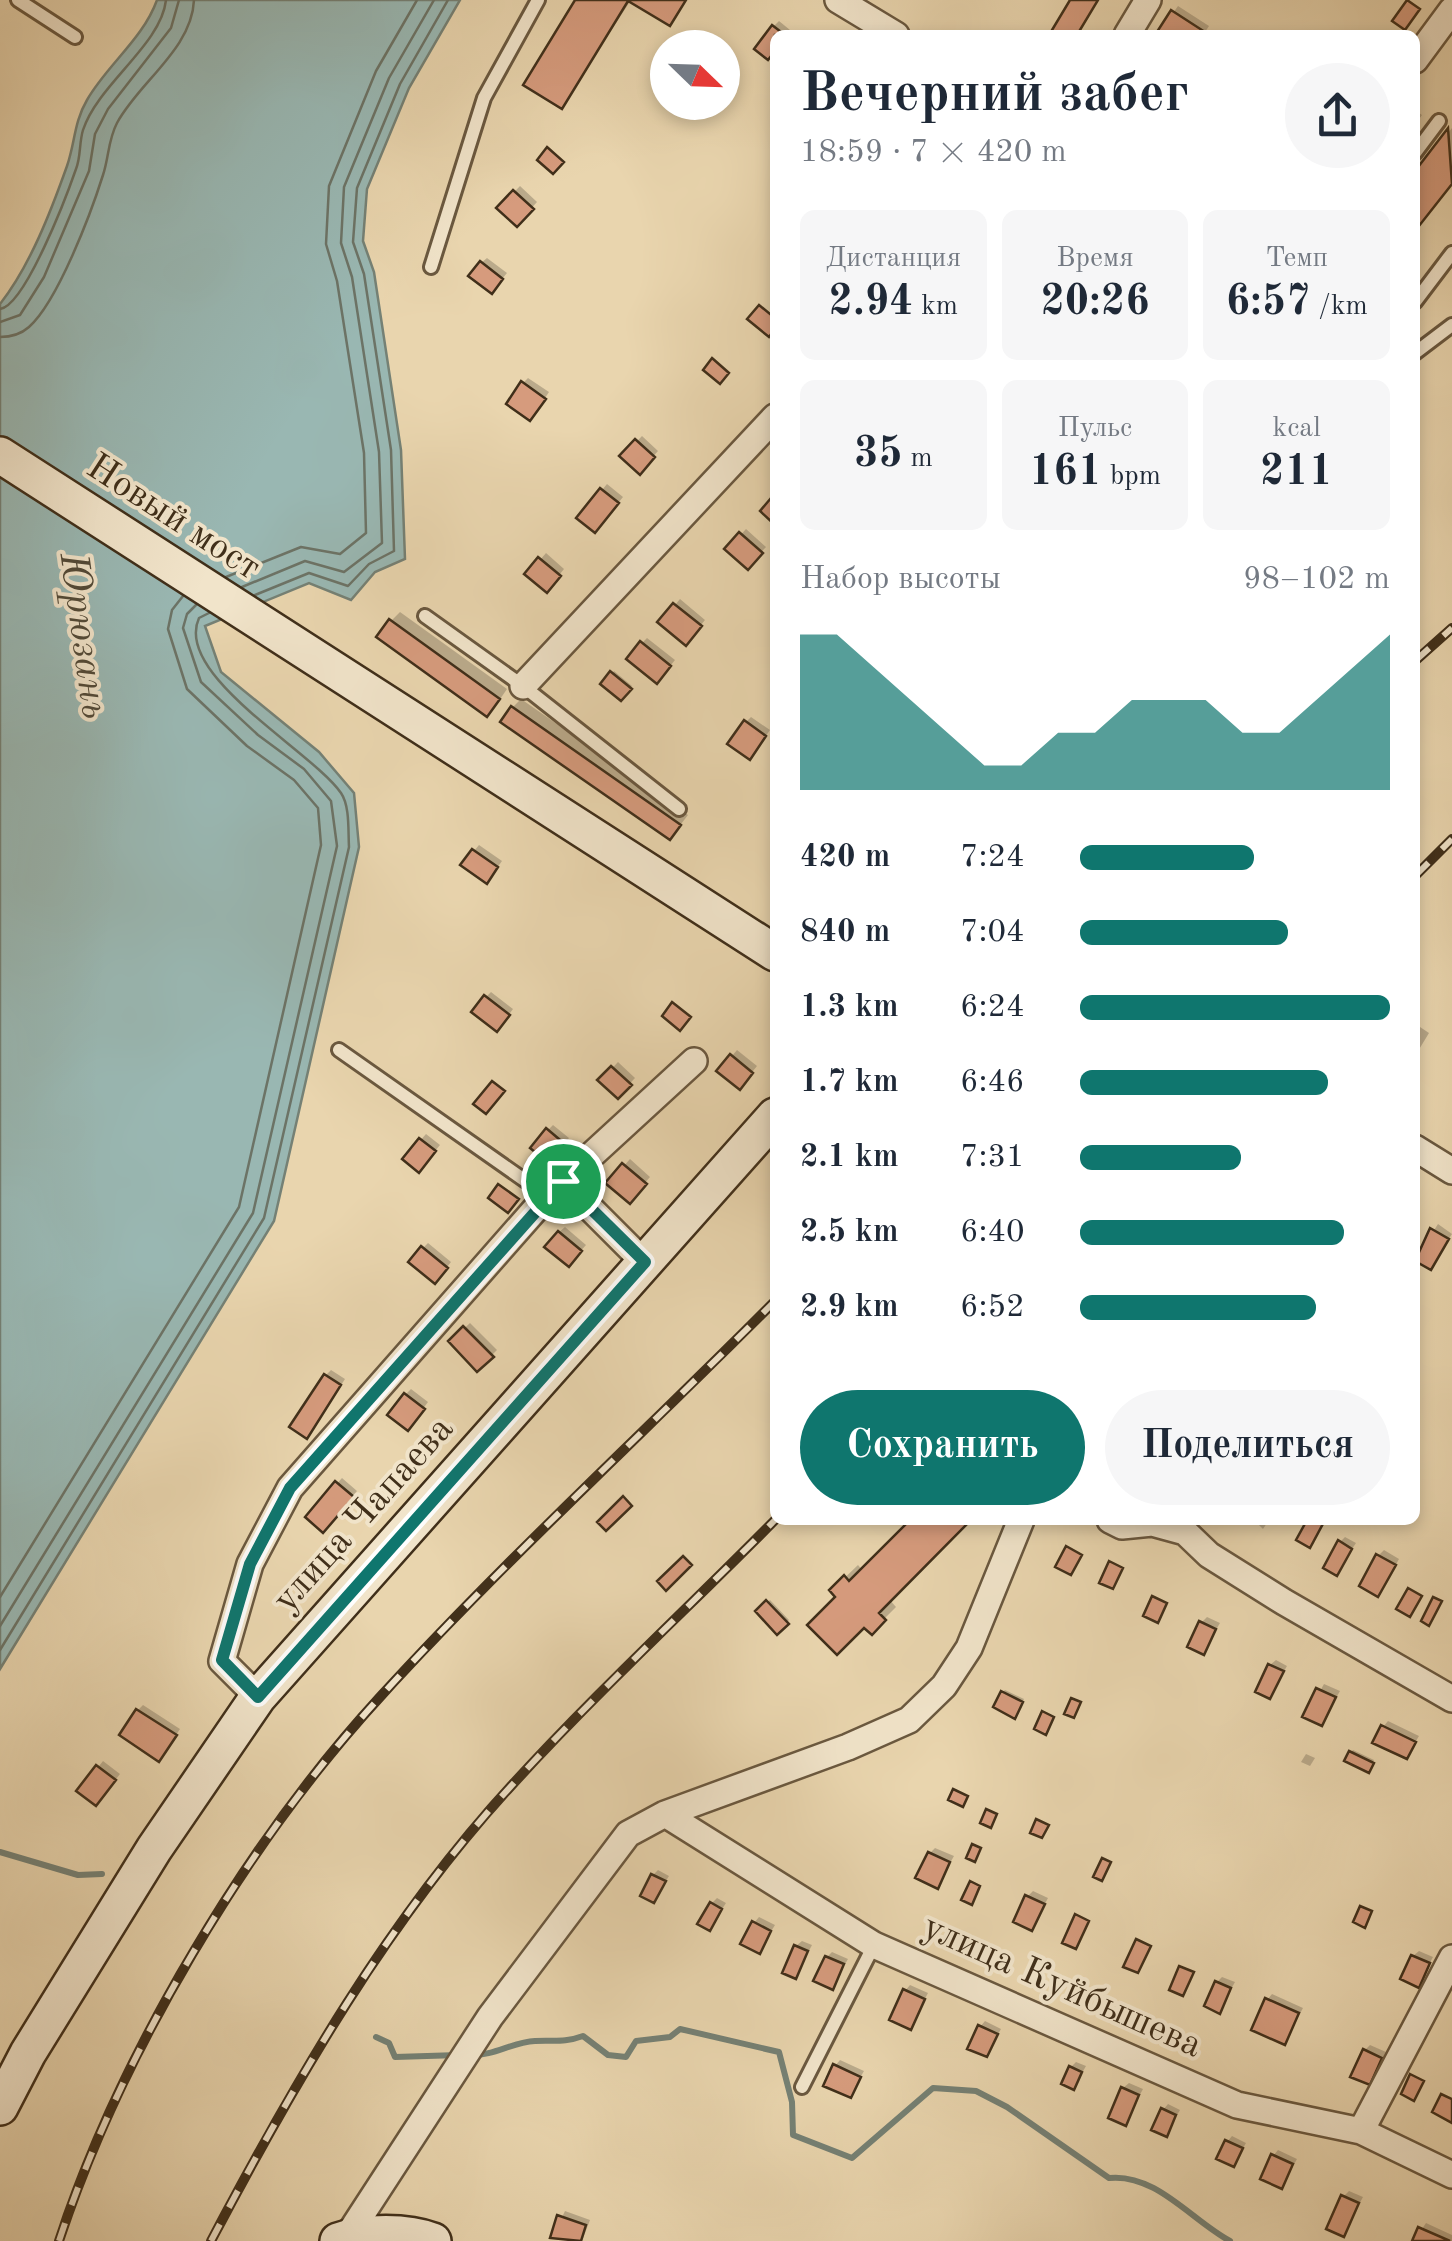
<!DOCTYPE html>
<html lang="ru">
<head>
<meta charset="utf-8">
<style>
	body { margin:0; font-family:"Old Standard TT",serif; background:#f6f6f7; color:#1f2937; height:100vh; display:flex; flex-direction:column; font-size:38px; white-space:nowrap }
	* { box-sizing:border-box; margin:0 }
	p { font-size:32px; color:#747a83 }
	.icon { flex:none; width:55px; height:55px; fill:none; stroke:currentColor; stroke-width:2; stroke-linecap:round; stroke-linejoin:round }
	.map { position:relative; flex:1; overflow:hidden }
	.drawer { position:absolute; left:770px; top:30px; width:650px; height:1495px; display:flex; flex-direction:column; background:#fff; border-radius:15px; box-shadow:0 5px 15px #0003 }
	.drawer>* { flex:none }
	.needle { width:65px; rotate:113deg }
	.buttons { position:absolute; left:650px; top:30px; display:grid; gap:20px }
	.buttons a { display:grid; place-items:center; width:90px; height:90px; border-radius:50%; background:#fff; box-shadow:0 5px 15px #0003; font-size:50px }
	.pin { position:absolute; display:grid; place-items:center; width:85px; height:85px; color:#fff; margin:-42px; border:5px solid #fff; border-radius:50%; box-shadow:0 2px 10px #0007 }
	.round { display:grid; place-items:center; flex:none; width:105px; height:105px; border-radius:52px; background:#f6f6f7 }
	.summary { display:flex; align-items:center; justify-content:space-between; height:170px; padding:0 30px }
	h1 { font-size:55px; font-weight:700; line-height:75px }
	.metrics { display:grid; grid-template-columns:repeat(3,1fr); gap:15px; height:170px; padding:10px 30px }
	.metrics div { display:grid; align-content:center; border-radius:15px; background:#f6f6f7; text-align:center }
	.metrics b { font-size:42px; font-weight:700 }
	.metrics small { font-size:28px; font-weight:400 }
	.metrics p { font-size:28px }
	.chart { height:280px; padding:20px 30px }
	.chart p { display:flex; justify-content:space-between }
	.chart svg { width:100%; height:180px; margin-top:10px; fill:#0f766e; opacity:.7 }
	.button { display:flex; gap:20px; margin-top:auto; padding:20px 30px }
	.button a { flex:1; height:115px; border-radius:60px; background:#0f766e; color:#fff; font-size:40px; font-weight:700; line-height:115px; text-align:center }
	.button a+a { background:#f6f6f7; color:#1f2937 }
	ul { padding:0 30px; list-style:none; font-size:32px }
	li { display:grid; grid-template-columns:160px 120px 1fr; align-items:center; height:75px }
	li i { height:25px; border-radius:12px; background:#0f766e }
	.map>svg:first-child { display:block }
</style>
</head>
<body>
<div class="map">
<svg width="1452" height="2241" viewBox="0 0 1452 2241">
	<rect width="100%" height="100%" fill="#e9d5ae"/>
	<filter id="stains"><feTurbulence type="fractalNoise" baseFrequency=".002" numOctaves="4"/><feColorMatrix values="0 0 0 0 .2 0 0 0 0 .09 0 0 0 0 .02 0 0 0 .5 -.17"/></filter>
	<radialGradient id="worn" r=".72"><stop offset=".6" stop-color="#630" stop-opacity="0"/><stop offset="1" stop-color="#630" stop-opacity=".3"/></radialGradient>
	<path fill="#99b7b2" stroke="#758175" stroke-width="2.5" d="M157 0H460L409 88 367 189 363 241 374 272 401 450 405 559 375 572 351 600 309 583 205 626 221 672 319 752 354 793 359 847 274 1221 0 1669V304C30 266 51 211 67 166 75 143 74 122 87 100 107 65 143 39 157 0Z"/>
	<path fill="#0003" d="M578 0H631L562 106Z
		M1178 6 1209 26 1203 35H1158Z
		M779 21 790 30 786 35H775V49L774 26Z
		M1415 110 1422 115 1415 125Z
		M1452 128V183L1415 230V175Z
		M520 186 537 202 517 224 499 208Z
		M487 258 507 273 497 285 481 263Z
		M528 378 549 392 535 413 523 383Z
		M642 436 658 451 640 471 623 456Z
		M607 484 623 497 600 525 602 490Z
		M746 529 766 547 748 566 728 549Z
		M546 553 564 569 552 584 528 574Z
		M680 599 705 620 691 637 675 605Z
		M400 612 507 689 496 705 391 621Z
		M647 638 675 660 662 676 642 643Z
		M614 671 632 686 621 698 603 684Z
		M521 699 688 815 678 828 513 707Z
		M751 717 770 730 755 751 746 722Z
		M479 845 502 861 492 875 474 851Z
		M491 992 513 1009 502 1024 486 997Z
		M1417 1025 1429 1033 1415 1056V1027Z
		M737 1050 757 1066 745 1081 720 1070Z
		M618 1062 635 1078 618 1096 601 1080Z
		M553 1125 569 1138 555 1155 548 1130Z
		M426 1134 440 1145 424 1164 405 1158Z
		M630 1159 650 1177 629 1201 609 1183Z
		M1438 1224 1452 1234 1430 1267 1416 1259Z
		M565 1227 586 1245 569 1264 559 1232Z
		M428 1243 451 1262 440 1276 423 1248Z
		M470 1323 497 1350 478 1369 451 1341Z
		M331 1370 345 1379 312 1430 326 1375Z
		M411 1389 428 1402 413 1422 406 1394Z
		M342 1478 357 1491 323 1529 308 1516Z
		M913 1520H968L889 1599 896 1607 883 1620 864 1624 832 1590 858 1565 863 1571Z
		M1254 1520H1269L1263 1529Z
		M1345 1537 1356 1543 1337 1572 1340 1542Z
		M1384 1550 1399 1559 1383 1588 1378 1556Z
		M770 1600 789 1620 778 1631 758 1611Z
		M1207 1617 1220 1623 1203 1652 1202 1622Z
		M1276 1660 1287 1666 1270 1696V1665Z
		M1324 1684 1340 1691 1322 1723 1306 1716Z
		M1005 1690 1024 1699 1016 1714 1003 1692Z
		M143 1705 180 1729 164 1753 138 1710Z
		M1388 1721 1419 1736 1407 1756 1383 1727Z
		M1353 1750 1374 1760 1370 1768 1351 1752Z
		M1306 1754 1315 1758 1310 1766 1301 1762Z
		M103 1761 120 1774 101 1798 80 1790Z
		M935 1848 954 1856 937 1886 930 1853Z
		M658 1870 669 1876 654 1900 653 1875Z
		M1033 1891 1048 1898 1032 1928 1028 1896Z
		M717 1898 726 1903 710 1928 712 1903Z
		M759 1917 775 1925 759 1951 754 1923Z
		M802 1941 812 1945 796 1976V1946Z
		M1419 1951 1433 1957 1418 1985 1413 1956Z
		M832 1952 848 1959 832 1987 827 1957Z
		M1222 1977 1235 1982 1219 2011 1217 1982Z
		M910 1985 928 1993 910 2027 905 1991Z
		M1272 1994 1303 2008 1285 2042 1267 2000Z
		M985 2021 1001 2029 987 2054 980 2027Z
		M1370 2045 1386 2052 1369 2082 1365 2050Z
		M840 2060 864 2071 850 2095 835 2066Z
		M1076 2062 1086 2066 1074 2087 1071 2067Z
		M1129 2083 1143 2089 1125 2123 1123 2088Z
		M1168 2104 1180 2110 1166 2134 1163 2110Z
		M1232 2136 1246 2143 1234 2164 1227 2142Z
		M1278 2150 1297 2159 1282 2186 1273 2156Z
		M1349 2191 1363 2197 1343 2234V2197Z
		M565 2211 590 2220 582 2241 553 2236Z
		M1426 2223 1452 2235V2241H1414Z"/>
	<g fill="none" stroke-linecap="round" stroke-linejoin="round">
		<path stroke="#6c7366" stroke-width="2.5" d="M0 309C25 306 67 195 76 169 81 157 79 143 83 130 98 84 161 45 166 0
			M0 322 20 315 44 277 89 171 95 134 108 109 171 28 179 0
			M0 337C11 337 20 335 29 327 58 301 91 213 103 175 109 157 108 140 117 123 139 82 192 49 194 0
			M226 577 301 547 340 554 366 533 364 453 337 281 326 244 329 186 376 71 417 0
			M242 587 305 561 344 572 382 543 379 452 352 277 341 243 344 187 389 78 434 0
			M255 595 309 573 348 586 369 564 394 551 391 450 364 274 353 242 357 188 400 84 448 0
			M0 1597 239 1207 321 845 318 808 294 780 247 746 187 689 168 629 172 610 183 596
			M0 1626 253 1213 337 846 331 801 304 769 258 735 201 682 183 628 187 614 196 605
			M0 1650 264 1218 349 847C348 831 350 806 341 793 312 751 173 675 199 618L209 613"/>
		<path stroke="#758175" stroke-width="6" d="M0 1852 78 1875 102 1874
			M376 2037 389 2043 395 2057 459 2055
			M471 2055C494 2056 512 2042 535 2041 554 2040 564 2043 583 2036L608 2055 626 2057 636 2041 670 2037 680 2029 779 2052 792 2102 793 2135 852 2158 933 2088 976 2091 1007 2107 1109 2178C1156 2173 1192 2221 1230 2241"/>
	</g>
	<path fill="#d69b7d" stroke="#402f1a" stroke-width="2.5" d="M575 0H686L670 26 628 1 562 109 523 85Z
		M1070 0H1098L1077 35H1049Z
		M1407 0 1420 9 1405 30 1392 21Z
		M1171 10 1205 32 1203 35H1155Z
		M772 25 785 35H775V51L768 60 754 49Z
		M1448 128 1452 184 1415 231V171Z
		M547 147 564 162 553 174 537 160Z
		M513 190 534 209 517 227 496 208Z
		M480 261 503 279 492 294 468 276Z
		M759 305 775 318V329L769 337 747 319Z
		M712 358 729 373 720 384 703 370Z
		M521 381 546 399 530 421 506 404Z
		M635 439 655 457 640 475 619 456Z
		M600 488 619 503 595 533 576 518Z
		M771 498 775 502V525L760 511Z
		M739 532 763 553 748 570 724 549Z
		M538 557 561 576 547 593 524 574Z
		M673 603 702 626 686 646 657 622Z
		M389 619 500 699 487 717 376 637Z
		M640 641 671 666 657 684 626 659Z
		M610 671 632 689 621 701 600 684Z
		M511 706 681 825 670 840 500 722Z
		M744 720 766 736 750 760 727 744Z
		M472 849 498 867 487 884 460 865Z
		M484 995 510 1015 497 1032 471 1012Z
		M672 1002 691 1017 680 1031 662 1016Z
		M730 1054 753 1073 740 1090 716 1071Z
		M611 1066 632 1085 618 1099 597 1080Z
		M492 1081 505 1091 486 1114 473 1104Z
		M546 1128 566 1145 550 1164 530 1148Z
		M419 1138 436 1151 419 1173 402 1159Z
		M622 1163 647 1184 630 1204 605 1183Z
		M498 1184 519 1199 508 1213 488 1198Z
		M1430 1228 1449 1239 1431 1270 1415 1261Z
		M558 1231 582 1251 569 1267 544 1247Z
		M421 1246 448 1268 435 1284 408 1262Z
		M463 1326 494 1357 477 1372 448 1341Z
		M324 1374 341 1385 307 1439 289 1427Z
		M404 1393 425 1409 408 1431 387 1415Z
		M335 1481 354 1497 323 1533 305 1517Z
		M623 1496 632 1506 606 1531 597 1522Z
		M910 1520H971L879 1613 886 1620 872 1635 864 1628 837 1655 807 1625 835 1597 829 1590 844 1575 849 1581Z
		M1307 1520H1325L1310 1548 1296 1540Z
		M1338 1540 1352 1549 1337 1576 1323 1568Z
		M1066 1546 1082 1555 1071 1575 1055 1567Z
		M1376 1554 1396 1565 1378 1597 1359 1586Z
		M683 1556 692 1565 666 1591 657 1581Z
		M1109 1561 1123 1568 1113 1589 1099 1583Z
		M1408 1588 1422 1596 1410 1617 1396 1609Z
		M1152 1596 1167 1603 1158 1623 1143 1616Z
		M1433 1597 1442 1601 1429 1626 1421 1621Z
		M766 1600 789 1624 777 1635 755 1611Z
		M1199 1621 1216 1629 1204 1655 1187 1647Z
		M1268 1664 1284 1671 1270 1699 1255 1692Z
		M1316 1688 1336 1697 1322 1726 1302 1717Z
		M1001 1691 1023 1702 1015 1719 993 1707Z
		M1071 1698 1081 1702 1074 1718 1064 1714Z
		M136 1709 177 1735 159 1762 119 1735Z
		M1042 1711 1054 1717 1046 1735 1034 1729Z
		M1381 1725 1416 1742 1407 1759 1372 1743Z
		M1349 1751 1374 1763 1369 1773 1344 1761Z
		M96 1765 116 1780 96 1806 76 1791Z
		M953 1789 968 1796 963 1807 948 1800Z
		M986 1809 997 1814 991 1828 980 1823Z
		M1036 1819 1049 1825 1042 1838 1030 1833Z
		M972 1844 981 1848 975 1862 966 1858Z
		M928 1852 950 1862 938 1889 915 1878Z
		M1102 1858 1111 1862 1102 1881 1093 1877Z
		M651 1874 666 1881 654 1903 640 1896Z
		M970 1881 980 1886 972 1905 961 1900Z
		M1025 1895 1045 1904 1032 1931 1013 1922Z
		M710 1902 722 1909 710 1931 697 1924Z
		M1360 1906 1372 1911 1365 1928 1353 1922Z
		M1075 1914 1089 1921 1076 1949 1062 1943Z
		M752 1921 771 1931 760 1954 740 1944Z
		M1136 1939 1151 1946 1138 1973 1123 1967Z
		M794 1945 808 1951 796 1979 782 1973Z
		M1411 1955 1430 1963 1419 1988 1400 1979Z
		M825 1956 844 1964 833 1990 813 1981Z
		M1179 1966 1194 1972 1183 1996 1169 1990Z
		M1215 1981 1231 1988 1220 2014 1204 2006Z
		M903 1989 925 1999 911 2030 889 2020Z
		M1265 1998 1299 2013 1285 2045 1251 2030Z
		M978 2025 998 2034 987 2057 967 2049Z
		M1363 2049 1382 2058 1370 2085 1350 2077Z
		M833 2064 861 2077 851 2098 823 2086Z
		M1069 2066 1082 2072 1074 2090 1061 2084Z
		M1410 2074 1424 2081 1414 2101 1401 2094Z
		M1121 2087 1139 2095 1126 2126 1108 2118Z
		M1441 2094 1452 2099V2123L1432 2112Z
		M1161 2108 1176 2115 1167 2137 1151 2130Z
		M1225 2140 1243 2148 1234 2167 1216 2159Z
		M1271 2154 1293 2164 1282 2189 1260 2179Z
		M1341 2195 1359 2203 1344 2237 1326 2229Z
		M557 2215 586 2225 581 2241 550 2238Z
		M1418 2227 1450 2241H1412Z"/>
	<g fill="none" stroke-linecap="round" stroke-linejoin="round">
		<defs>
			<path id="lane" d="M18 0 75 37
				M1415 153 1439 121
				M431 267 484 98 538 0
				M1415 302 1452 253
				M1415 353 1452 325
				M425 616 523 686 679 809
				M339 1050 547 1196
				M802 2087 874 1945"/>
			<path id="street" d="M838 0 896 35
				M1127 35 1148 0
				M1415 60 1452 10
				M523 686 775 417
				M1415 1148 1452 1171
				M563 1181 645 1263
				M1110 1520 1122 1526 1152 1523 1185 1532 1209 1555 1284 1602 1452 1699
				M258 1697 222 1661 250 1564 290 1488 547 1196 694 1061
				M665 1814 874 1945 1237 2105 1361 2131 1452 2175
				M1361 2131 1452 1958
				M347 2237 490 2017 628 1834 665 1814 848 1747 909 1720 944 1686 969 1648 1021 1520"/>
			<path id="secondary" d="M0 455 775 953
				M0 2107 28 2053 154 1849 258 1697 775 1116
				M338 2241C365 2231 407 2231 433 2241"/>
		</defs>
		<use href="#lane" stroke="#6a583f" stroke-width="18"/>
		<use href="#street" stroke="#6a583f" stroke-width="30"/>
		<use href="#secondary" stroke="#402f1a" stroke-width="40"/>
		<use href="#lane" stroke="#f1e4ca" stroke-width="12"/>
		<use href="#street" stroke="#f1e4ca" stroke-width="25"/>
		<use href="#secondary" stroke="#f1e4ca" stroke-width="35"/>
		<defs>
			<path id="rail" d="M1415 661 1452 628
				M1415 876 1452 839
				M59 2241C120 2055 247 1842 380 1697 505 1560 644 1433 775 1301
				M211 2241C296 2080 388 1920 512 1785 596 1693 688 1608 775 1520"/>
		</defs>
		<use href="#rail" stroke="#402f1a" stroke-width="10"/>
		<use href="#rail" stroke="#f1e4ca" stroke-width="6" stroke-dasharray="19" stroke-linecap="butt"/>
	</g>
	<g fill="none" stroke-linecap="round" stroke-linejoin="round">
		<defs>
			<path id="route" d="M563 1181 645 1262 258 1697 222 1660 250 1564 290 1488Z"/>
		</defs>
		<use href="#route" stroke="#fff" stroke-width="20"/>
		<use href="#route" stroke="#0f766e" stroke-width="12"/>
	</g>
	<g text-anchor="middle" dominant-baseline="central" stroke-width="8" stroke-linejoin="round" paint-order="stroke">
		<g font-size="38" fill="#402f1a" stroke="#f1e4ca">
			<text transform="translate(173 518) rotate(33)">Новый мост</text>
			<text transform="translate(364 1515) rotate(-48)">улица Чапаева</text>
			<text transform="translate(1062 1987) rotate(24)">улица Куйбышева</text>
		</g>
		<g font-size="40" font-style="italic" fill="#524a38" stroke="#f1e4ca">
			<text transform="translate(82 636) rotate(82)">Юрюзань</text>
		</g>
	</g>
	<rect width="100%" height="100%" filter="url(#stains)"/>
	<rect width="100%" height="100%" fill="url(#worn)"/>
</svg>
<div class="buttons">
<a><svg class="needle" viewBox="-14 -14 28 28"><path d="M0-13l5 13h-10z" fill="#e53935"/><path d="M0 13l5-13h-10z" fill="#747a83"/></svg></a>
</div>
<div class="pin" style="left:563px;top:1181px;background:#1e9e55"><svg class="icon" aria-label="arrive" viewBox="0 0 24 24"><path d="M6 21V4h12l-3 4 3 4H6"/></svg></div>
<section class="drawer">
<div class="summary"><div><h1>Вечерний забег</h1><p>18:59 · 7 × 420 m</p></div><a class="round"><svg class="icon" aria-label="share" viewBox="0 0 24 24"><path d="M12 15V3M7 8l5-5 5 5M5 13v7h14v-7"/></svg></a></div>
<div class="metrics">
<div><p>Дистанция</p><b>2.94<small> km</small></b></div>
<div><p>Время</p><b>20:26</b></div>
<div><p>Темп</p><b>6:57<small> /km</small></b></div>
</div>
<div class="metrics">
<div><b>35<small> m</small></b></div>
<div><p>Пульс</p><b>161<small> bpm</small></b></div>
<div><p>kcal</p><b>211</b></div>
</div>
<div class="chart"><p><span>Набор высоты</span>98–102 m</p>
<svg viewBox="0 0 160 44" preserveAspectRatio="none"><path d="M0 44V6L10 6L20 14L30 22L40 30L50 38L60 38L70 30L80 30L90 22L100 22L110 22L120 30L130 30L140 22L150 14L160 6V44z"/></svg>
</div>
<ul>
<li><b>420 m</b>7:24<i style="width:56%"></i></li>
<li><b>840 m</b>7:04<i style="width:67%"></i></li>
<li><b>1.3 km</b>6:24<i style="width:100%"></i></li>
<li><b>1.7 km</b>6:46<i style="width:80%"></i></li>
<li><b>2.1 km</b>7:31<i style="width:52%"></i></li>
<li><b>2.5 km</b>6:40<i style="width:85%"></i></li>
<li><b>2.9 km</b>6:52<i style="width:76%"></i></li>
</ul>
<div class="button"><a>Сохранить</a><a>Поделиться</a></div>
</section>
</div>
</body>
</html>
